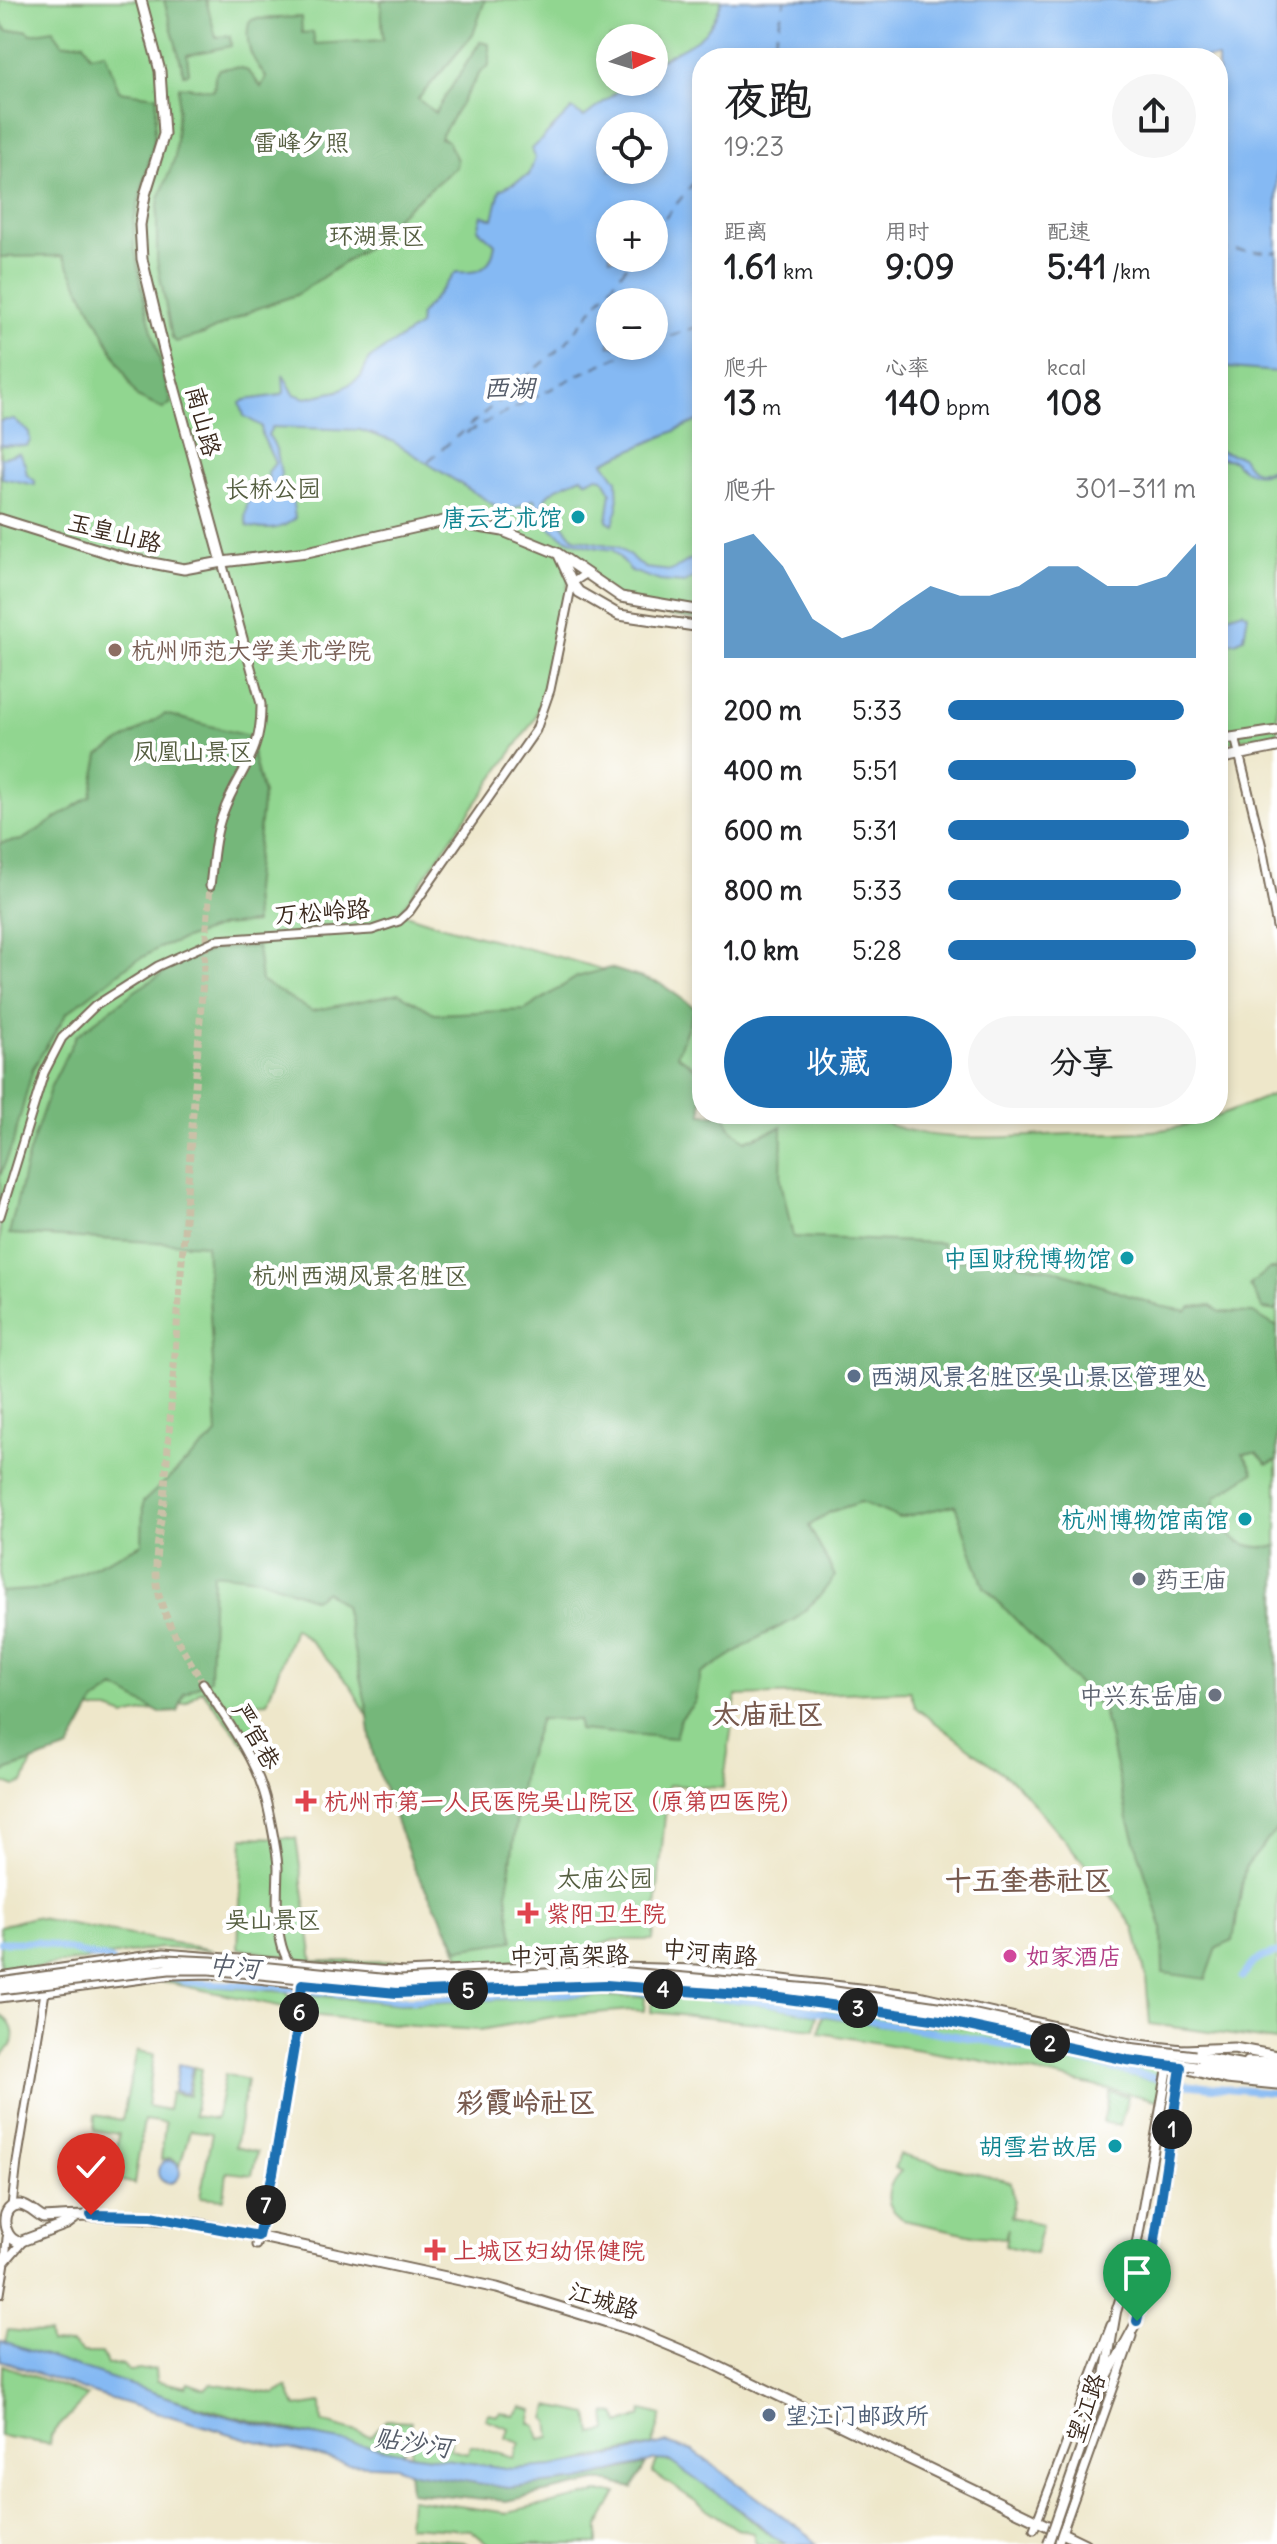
<!DOCTYPE html>
<html lang="zh">
<head>
<meta charset="utf-8">
<style>
	body { margin:0; font-family:Delius,"LXGW WenKai TC",sans-serif; background:#f6f6f6; color:#202124; height:100vh; display:flex; flex-direction:column; font-size:30px; white-space:nowrap }
	* { box-sizing:border-box; margin:0 }
	p { font-size:26px; color:#757577 }
	.icon { flex:none; width:44px; height:44px; fill:none; stroke:currentColor; stroke-width:2; stroke-linecap:round; stroke-linejoin:round }
	.map { position:relative; flex:1; overflow:hidden }
	.sheet { position:absolute; left:692px; top:48px; width:536px; height:1076px; display:flex; flex-direction:column; background:#fff; border-radius:32px; box-shadow:0 4px 12px #0003 }
	.sheet>* { flex:none }
	.needle { width:52px; rotate:86deg }
	.buttons { position:absolute; left:596px; top:24px; display:grid; gap:16px }
	.buttons a { display:grid; place-items:center; width:72px; height:72px; border-radius:50%; background:#fff; box-shadow:0 4px 12px #0003; font-size:40px }
	.pin { position:absolute; display:grid; place-items:center; width:68px; height:68px; color:#fff; margin:-82px -34px; border-radius:50% 50% 50% 0; rotate:-45deg; box-shadow:0 0 8px #0007 }
	.pin .icon { rotate:45deg }
	.km { position:absolute; width:40px; height:40px; margin:-20px; border-radius:50%; background:#222; color:#fff; font-size:22px; line-height:40px; text-align:center }
	.round { display:grid; place-items:center; flex:none; width:84px; height:84px; border-radius:42px; background:#f6f6f6 }
	.overview { display:flex; align-items:center; justify-content:space-between; height:136px; padding:0 32px }
	h1 { font-size:44px; font-weight:700; line-height:60px }
	.metrics { display:grid; grid-template-columns:repeat(3,1fr); gap:12px; height:136px; padding:8px 32px }
	.metrics div { display:grid; align-content:center }
	.metrics b { font-size:34px; font-weight:700 }
	.metrics small { font-size:22px; font-weight:400 }
	.metrics p { font-size:22px }
	.chart { height:224px; padding:16px 32px }
	.chart p { display:flex; justify-content:space-between }
	.chart svg { width:100%; height:144px; margin-top:8px; fill:#1f6fb2; opacity:.7 }
	.cta { display:flex; gap:16px; margin-top:auto; padding:16px 32px }
	.cta a { flex:1; height:92px; border-radius:48px; background:#1f6fb2; color:#fff; font-size:32px; font-weight:700; line-height:92px; text-align:center }
	.cta a+a { background:#f6f6f6; color:#202124 }
	ul { padding:0 32px; list-style:none; font-size:26px }
	li { display:grid; grid-template-columns:128px 96px 1fr; align-items:center; height:60px }
	li i { height:20px; border-radius:10px; background:#1f6fb2 }
	.map>svg:first-child { display:block }
</style>
</head>
<body>
<div class="map">
<svg width="1277" height="2544" viewBox="0 0 1277 2544">
	<rect width="100%" height="100%" fill="#fff"/>
	<filter id="ink" filterUnits="userSpaceOnUse"><feTurbulence type="fractalNoise" baseFrequency=".0125" numOctaves="2"/><feDisplacementMap in="SourceGraphic" scale="16" xChannelSelector="R" yChannelSelector="G"/><feConvolveMatrix kernelMatrix="1 2 1 2 8 2 1 2 1" color-interpolation-filters="sRGB"/></filter>
	<filter id="wash" filterUnits="userSpaceOnUse"><feTurbulence type="fractalNoise" baseFrequency=".006" numOctaves="4" result="noise"/><feDisplacementMap in="SourceGraphic" scale="32" xChannelSelector="R" yChannelSelector="G"/><feGaussianBlur stdDeviation="1.8" result="paint"/><feColorMatrix in="noise" values="0 0 0 0 0 0 0 0 0 0 0 0 0 0 0 0 0 1.4 0 .05"/><feComposite in="paint" operator="in"/></filter>
	<g filter="url(#wash)">
		<rect width="100%" height="100%" fill="#eee7ca"/>
		<path fill="#91d690" stroke="#668057" stroke-width="2" fill-rule="evenodd" d="M0 0H1277V733L1218 744V58H702V621L625 608 572 564 549 680 534 720 400 912C499 948 609 958 702 1012V1114H866C926 1148 1004 1136 1070 1134 1104 1133 1139 1134 1173 1128 1209 1122 1243 1106 1277 1093V2041L1150 2024 1146 1977 1134 1928 1109 1892 1017 1784 916 1708 910 1691 736 1696 723 1788 668 1785 653 1940H615L545 1962 404 1973 306 1961 238 1948 243 1837 296 1838 313 1961 451 1962 462 1960 421 1873 389 1753 350 1685 310 1641 294 1628 267 1702 256 1703 259 1747 252 1754 202 1690 186 1703 125 1716 109 1710H87L34 1758 23 1783 15 1787 0 1781ZM610 38H654V82H610ZM610 126H654V170H610ZM610 214H654V258H610ZM610 302H654V346H610Z
			M33 1917 212 1950 161 1948 0 1973V1926Z
			M163 1979 204 1986 288 1992 293 2009 160 1981Z
			M311 1995 401 2004 576 1996 645 1997 644 2011 632 2010 558 2016 480 2030 413 2026 311 2015Z
			M652 1995 765 2005 817 2015 815 2029 651 2012Z
			M824 2006 941 2023 1124 2061 1167 2067 1162 2079 1002 2041 823 2011Z
			M0 2015C18 2026 18 2045 0 2056Z
			M822 2016 1003 2045 1163 2083 1157 2100 978 2060 820 2033Z
			M137 2051 154 2054 147 2106 168 2110 171 2093 189 2096 194 2067 202 2069 194 2116 216 2119 225 2074 247 2080 235 2147 257 2152 252 2175 227 2172 224 2199 200 2197 212 2133 190 2130 180 2165 172 2159 161 2160 165 2123 144 2120 134 2184 112 2178 119 2134 94 2130 95 2115 122 2120Z
			M1110 2092 1128 2096 1120 2126 1103 2122Z
			M900 2155 1011 2182 1014 2200 1011 2217 1042 2224 1035 2253 1005 2246 1008 2228 1005 2238 978 2236 903 2220C900 2216 896 2214 893 2210 883 2197 891 2180 901 2171L894 2168Z
			M8 2330 49 2334 50 2343 72 2344 82 2353H102L107 2365 123 2364 129 2371 155 2369 156 2381 186 2387 188 2383 205 2389 211 2383 275 2394 287 2387 296 2407 321 2403 322 2422 371 2436 386 2420 411 2421 403 2453C264 2431 137 2389 5 2343Z
			M2 2365 88 2396 50 2436 49 2444 0 2436Z
			M549 2406 589 2414 592 2434 608 2431 606 2413 616 2414 621 2424 641 2416 643 2410 662 2415 652 2446 554 2466 512 2469 410 2454 414 2439 439 2445 442 2435 451 2437 450 2449 468 2453 470 2445 514 2458 520 2443 506 2438 509 2428 485 2419 488 2413 498 2415 501 2412 514 2416 522 2407 533 2410 530 2423 536 2426 540 2439 551 2437 549 2421 546 2419Z
			M658 2460C696 2461 751 2529 787 2544H756L753 2533 737 2529 652 2472Z
			M598 2493H617L598 2527V2544H488L471 2530 408 2526 410 2499 507 2513Z
			M408 2537 464 2541 468 2544H408Z"/>
		<path fill="#74b77a" stroke="#58704c" stroke-width="2" d="M164 0H206L216 37 230 36 231 46 187 55 189 73 184 74Z
			M381 0H485L473 35 418 99 435 113 480 42 489 44V65L479 74 440 138 448 141 457 160 456 167 394 219 379 239 296 295 256 309 204 334 176 342 172 338 157 261V216L159 199 175 157 179 86 214 90 215 76 219 69C245 64 247 68 261 87L266 77C252 59 244 46 249 22L254 19 301 17 302 33 313 32 315 44 383 40Z
			M0 20 7 31 26 30 31 34 53 30 63 44 84 42 90 55 105 52 119 91 157 96 154 142 134 221V245L145 304 171 403 163 409 137 397 63 256 0 257Z
			M165 714 248 736 263 794 253 890 255 923 222 926 159 948 129 965 67 1013 33 1068 13 1143 0 1176V843L22 840 91 796 99 755Z
			M257 946 261 981 312 1011 399 993 436 1014 525 1010 577 977 610 968 661 984 695 1008 677 1055 702 1073V1114H725L729 1126 745 1141 782 1127 781 1181 793 1237 942 1243 945 1260 992 1259 1056 1270 1159 1306 1186 1311 1191 1307 1211 1305 1220 1312 1253 1313 1277 1327V1460L1267 1464 1257 1453H1243L1254 1472 1216 1497 1212 1517C1231 1540 1246 1551 1277 1546V1829L1245 1868 1233 1941 1217 1948 1206 1979 1163 1973 1162 1926 1128 1819 1103 1710 984 1587 955 1505 899 1518 861 1502 830 1512 809 1526 835 1576 819 1597 794 1620 763 1635 701 1674 695 1702 680 1720 675 1738 579 1730 578 1720 540 1719 523 1769 507 1894 513 1941 459 1949 414 1868 381 1780 372 1751 367 1708 344 1606 326 1591 314 1599 259 1578 213 1573 210 1679 184 1694 178 1712 160 1713 115 1688 95 1702 69 1749 0 1773V1592L45 1589 142 1544 143 1502 217 1434 206 1245 9 1234 28 1156 51 1086 76 1036 135 991 176 965 215 949Z
			M1269 1269H1277V1311L1263 1309 1250 1285Z
			M646 2464 633 2488 610 2482H596L506 2501 410 2492 408 2469 414 2473 508 2488 580 2480Z"/>
		<path fill="#85b9f3" stroke="#607288" stroke-width="2" fill-rule="evenodd" d="M722 0H1277V372L1218 367V58H702V419L604 462 617 480 618 508 613 524 607 521 611 492 603 478 596 477 587 481 582 477C566 484 539 491 542 512L561 522 574 538 618 547 645 568 671 571 693 558 702 556V573L684 583 660 581 631 571 613 550C587 547 556 541 541 516 538 511 537 504 534 499L509 511 499 508 392 441 360 430 272 427 268 435C277 444 279 462 281 475L274 487 273 494 287 491 292 495 295 518C281 531 265 531 247 526L245 516 248 499 269 490 268 472 275 463 262 435 261 426 244 416 240 403 245 400 281 395 284 392 283 374 294 394 306 398 338 391 361 377 369 359 419 326 420 315 456 272C480 274 491 269 495 244L478 229 482 215 493 219 500 190 529 175 535 158 532 149 572 109 584 117 630 82H654V64C688 41 707 46 722 0ZM610 126H654V170H610ZM610 214H654V258H610ZM610 302H654V346H610Z
			M4 420H14L29 432 30 441 27 446 0 445V422Z
			M1218 450 1242 457C1252 475 1258 472 1277 469V471C1258 475 1246 476 1233 460L1218 458Z
			M19 453 25 464 27 475 35 481V485L2 478 0 458Z
			M1243 611 1248 614 1244 638 1235 642 1218 643V619Z
			M179 2064 192 2067 187 2094 174 2091Z
			M158 2172a11 11 0 1 1 22 0a11 11 0 1 1-22 0Z
			M0 2341 215 2413 276 2429 410 2454 512 2469 554 2466 598 2459 666 2443 693 2451 809 2535 816 2544H787L776 2539 753 2519 669 2461 657 2460 580 2480 508 2488 414 2473 395 2466 349 2464 248 2439 98 2395 0 2360Z"/>
		<g fill="none" stroke-linecap="round" stroke-linejoin="round">
			<path stroke="#85b9f3" stroke-width="7" d="M0 1942H37L112 1961
				M166 1976 186 1982 278 1987 400 2000 625 1991 765 2002 1003 2044 1187 2085 1277 2093
				M1242 1977C1251 1963 1261 1956 1277 1953"/>
			<path stroke="#555c69" stroke-width="2" stroke-dasharray="10 8" stroke-linecap="butt" d="M770 58 785 0
				M654 232 702 172
				M1218 250 1277 252
				M654 342 702 325
				M466 433 582 373 642 346
				M428 461 565 344 633 258"/>
		</g>
	</g>
	<g filter="url(#ink)">
		<g fill="none" stroke-linecap="round" stroke-linejoin="round">
			<path stroke="#cac1a8" stroke-width="7" stroke-dasharray="7 3.5" stroke-linecap="butt" d="M203 1683C183 1648 155 1610 156 1568 156 1546 161 1522 164 1500L210 886"/>
			<defs>
				<path id="tertiary" d="M1235 737 1262 847 1277 927
					M210 886C213 863 214 836 223 813 239 769 262 757 261 704L222 562
					M0 1216 44 1073 62 1038 95 1006 158 966 216 940 372 930 399 921 409 912 536 730 550 690 572 583 587 573
					M203 1683C224 1717 251 1752 263 1790 268 1804 278 1856 278 1869 277 1896 274 1942 290 1964
					M12 2206 17 2162 45 1992
					M7 2238 5 2262 23 2241
					M256 2245 273 2173 298 2023 301 1981
					M0 2294 5 2262
					M1034 2529 1111 2325
					M1059 2541 1132 2336"/>
				<path id="secondary" d="M1105 2376 1116 2312 1135 2253 1170 2057
					M1103 2384 1137 2321 1144 2294 1161 2206 1182 2063"/>
				<path id="primary" d="M141 0 160 71 164 134 145 195 140 225 142 259 164 350 222 562
					M0 519 125 558 184 569 222 562 307 552 444 521 503 531 557 553 621 597 702 611
					M559 555 572 583 579 592 619 615 702 627
					M1218 740 1277 731
					M1218 759 1277 747
					M0 1978 164 1954 404 1973 549 1966 696 1970 919 1996 1130 2044 1191 2051
					M0 1997 173 1974 210 1973 397 1993 606 1985 765 1997
					M799 2000 970 2026
					M1248 2062 1277 2063
					M75 2218 67 2224 19 2242C0 2237 0 2203 20 2205 29 2206 35 2214 43 2218 95 2214 147 2216 200 2224L497 2288 633 2330 705 2360 1085 2544"/>
				<path id="trunk" d="M1184 2050 1234 2048 1277 2056
					M1195 2056 1255 2067 1277 2068
					M1199 2066 1255 2075H1277
					M1181 2067 1226 2079 1277 2084"/>
			</defs>
			<use href="#tertiary" stroke="#7a6c5a" stroke-width="11"/>
			<use href="#secondary" stroke="#7a6c5a" stroke-width="12"/>
			<use href="#primary" stroke="#7a6c5a" stroke-width="13"/>
			<use href="#trunk" stroke="#7a6c5a" stroke-width="13"/>
			<use href="#tertiary" stroke="#fff" stroke-width="7"/>
			<use href="#secondary" stroke="#fff" stroke-width="8"/>
			<use href="#primary" stroke="#fff" stroke-width="9"/>
			<use href="#trunk" stroke="#fff" stroke-width="9"/>
			<defs>
				<path id="secondary-bridge" d="M1048 2544 1103 2384"/>
				<path id="trunk-bridge" d="M0 1983 165 1960 211 1962 400 1981 606 1971 822 1990 944 2008 1128 2048 1195 2056
					M0 1989 169 1969H210L401 1988 607 1979 823 1998 943 2016 1126 2055 1195 2066"/>
			</defs>
			<use href="#secondary-bridge" stroke="#7a6c5a" stroke-width="12" stroke-linecap="butt"/>
			<use href="#trunk-bridge" stroke="#7a6c5a" stroke-width="13" stroke-linecap="butt"/>
			<use href="#secondary-bridge" stroke="#fff" stroke-width="8"/>
			<use href="#trunk-bridge" stroke="#fff" stroke-width="9"/>
		</g>
	</g>
	<g fill="none" stroke-linecap="round" stroke-linejoin="round" filter="url(#ink)">
		<defs>
			<path id="route" d="M91 2215 151 2216 258 2236 273 2173 298 2023 302 1984 397 1993 606 1985 780 1998 940 2020 1127 2060 1181 2067 1154 2246 1137 2321"/>
		</defs>
		<use href="#route" stroke="#fff" stroke-width="16"/>
		<use href="#route" stroke="#1f6fb2" stroke-width="10"/>
	</g>
	<g fill="#0f9aa8" stroke="#fff" stroke-width="3">
		<circle cx="578" cy="517" r="8"/>
		<circle cx="1127" cy="1258" r="8"/>
		<circle cx="1245" cy="1519" r="8"/>
		<circle cx="1115" cy="2146" r="8"/>
	</g>
	<circle fill="#8d6e63" stroke="#fff" stroke-width="3" cx="115" cy="650" r="8"/>
	<g fill="#5c6f8a" stroke="#fff" stroke-width="3">
		<circle cx="854" cy="1376" r="8"/>
		<circle cx="769" cy="2415" r="8"/>
	</g>
	<g fill="#6b7280" stroke="#fff" stroke-width="3">
		<circle cx="1139" cy="1579" r="8"/>
		<circle cx="1215" cy="1695" r="8"/>
	</g>
	<g fill="#e0444e" stroke="#fff" stroke-width="3">
		<path d="M302 1789h8v8h8v8h-8v8h-8v-8h-8v-8h8z"/>
		<path d="M524 1901h8v8h8v8h-8v8h-8v-8h-8v-8h8z"/>
		<path d="M431 2238h8v8h8v8h-8v8h-8v-8h-8v-8h8z"/>
	</g>
	<circle fill="#d1479c" stroke="#fff" stroke-width="3" cx="1010" cy="1956" r="8"/>
	<g text-anchor="middle" dominant-baseline="central" stroke-width="8" stroke-linejoin="round" paint-order="stroke">
		<g font-size="24" fill="#555e40" stroke="#fff">
			<text x="301" y="142">雷峰夕照</text>
			<text x="377" y="235">环湖景区</text>
			<text x="273" y="488">长桥公园</text>
			<text x="193" y="751">凤凰山景区</text>
			<text x="360" y="1275">杭州西湖风景名胜区</text>
			<text x="605" y="1878">太庙公园</text>
			<text x="273" y="1919">吴山景区</text>
		</g>
		<g font-size="24" fill="#3b2a1e" stroke="#fff">
			<text transform="translate(204 421) rotate(75)">南山路</text>
			<text transform="translate(115 532) rotate(14)">玉皇山路</text>
			<text transform="translate(322 911) rotate(-4)">万松岭路</text>
			<text transform="translate(257 1736) rotate(61)">严官巷</text>
			<text transform="translate(710 1952) rotate(5)">中河南路</text>
			<text transform="translate(569 1955) rotate(-1)">中河高架路</text>
			<text transform="translate(604 2300) rotate(17)">江城路</text>
			<text transform="translate(1085 2408) rotate(-71)">望江路</text>
		</g>
		<g font-size="24" fill="#0d838f" stroke="#fff" text-anchor="end">
			<text x="562" y="517">唐云艺术馆</text>
			<text x="1111" y="1258">中国财税博物馆</text>
			<text x="1229" y="1519">杭州博物馆南馆</text>
			<text x="1099" y="2146">胡雪岩故居</text>
		</g>
		<g font-size="24" fill="#785e54" stroke="#fff" text-anchor="start">
			<text x="131" y="650">杭州师范大学美术学院</text>
		</g>
		<g font-size="24" fill="#4e5e75" stroke="#fff" text-anchor="start">
			<text x="870" y="1376">西湖风景名胜区吴山景区管理处</text>
			<text x="785" y="2415">望江门邮政所</text>
		</g>
		<g font-size="24" fill="#5b616d" stroke="#fff" text-anchor="start">
			<text x="1155" y="1579">药王庙</text>
			<text x="1199" y="1695" text-anchor="end">中兴东岳庙</text>
		</g>
		<g font-size="24" fill="#be3a42" stroke="#fff" text-anchor="start">
			<text x="324" y="1801">杭州市第一人民医院吴山院区（原第四医院）</text>
			<text x="546" y="1913">紫阳卫生院</text>
			<text x="453" y="2250">上城区妇幼保健院</text>
		</g>
		<g font-size="24" fill="#b23c85" stroke="#fff" text-anchor="start">
			<text x="1026" y="1956">如家酒店</text>
		</g>
		<g font-size="26" font-style="italic" fill="#555c69" stroke="#fff">
			<text x="509" y="387">西湖</text>
			<text transform="translate(234 1966) rotate(5)">中河</text>
			<text transform="translate(413 2442) rotate(8)">贴沙河</text>
		</g>
		<g font-size="28" font-weight="bold" fill="#785a4e" stroke="#fff">
			<text x="768" y="1714">太庙社区</text>
			<text x="1028" y="1880">十五奎巷社区</text>
			<text x="526" y="2102">彩霞岭社区</text>
		</g>
	</g>
</svg>
<div class="buttons">
<a><svg class="needle" viewBox="-14 -14 28 28"><path d="M0-13l5 13h-10z" fill="#e53935"/><path d="M0 13l5-13h-10z" fill="#757577"/></svg></a>
<a><svg class="icon" aria-label="locate" viewBox="0 0 24 24"><circle cx="12" cy="12" r="6"/><path d="M12 2v4M12 18v4M2 12h4M18 12h4"/></svg></a>
<a>+</a>
<a>−</a>
</div>
<div class="pin" style="left:1137px;top:2321px;background:#1e9e55"><svg class="icon" aria-label="arrive" viewBox="0 0 24 24"><path d="M6 21V4h12l-3 4 3 4H6"/></svg></div>
<div class="pin" style="left:91px;top:2215px;background:#d93025"><svg class="icon" aria-label="check" viewBox="0 0 24 24"><path d="M5 12l5 5 9-10"/></svg></div>
<b class="km" style="left:1172px;top:2129px">1</b>
<b class="km" style="left:1050px;top:2043px">2</b>
<b class="km" style="left:858px;top:2008px">3</b>
<b class="km" style="left:663px;top:1989px">4</b>
<b class="km" style="left:468px;top:1990px">5</b>
<b class="km" style="left:299px;top:2012px">6</b>
<b class="km" style="left:266px;top:2205px">7</b>
<section class="sheet">
<div class="overview"><div><h1>夜跑</h1><p>19:23</p></div><a class="round"><svg class="icon" aria-label="share" viewBox="0 0 24 24"><path d="M12 15V3M7 8l5-5 5 5M5 13v7h14v-7"/></svg></a></div>
<div class="metrics">
<div><p>距离</p><b>1.61<small> km</small></b></div>
<div><p>用时</p><b>9:09</b></div>
<div><p>配速</p><b>5:41<small> /km</small></b></div>
</div>
<div class="metrics">
<div><p>爬升</p><b>13<small> m</small></b></div>
<div><p>心率</p><b>140<small> bpm</small></b></div>
<div><p>kcal</p><b>108</b></div>
</div>
<div class="chart"><p><span>爬升</span>301–311 m</p>
<svg viewBox="0 0 160 44" preserveAspectRatio="none"><path d="M0 44V9L10 6L20 16L30 32L40 38L50 35L60 28L70 22L80 25L90 25L100 22L110 16L120 16L130 22L140 22L150 19L160 9V44z"/></svg>
</div>
<ul>
<li><b>200 m</b>5:33<i style="width:95%"></i></li>
<li><b>400 m</b>5:51<i style="width:76%"></i></li>
<li><b>600 m</b>5:31<i style="width:97%"></i></li>
<li><b>800 m</b>5:33<i style="width:94%"></i></li>
<li><b>1.0 km</b>5:28<i style="width:100%"></i></li>
</ul>
<div class="cta"><a>收藏</a><a>分享</a></div>
</section>
</div>
</body>
</html>
